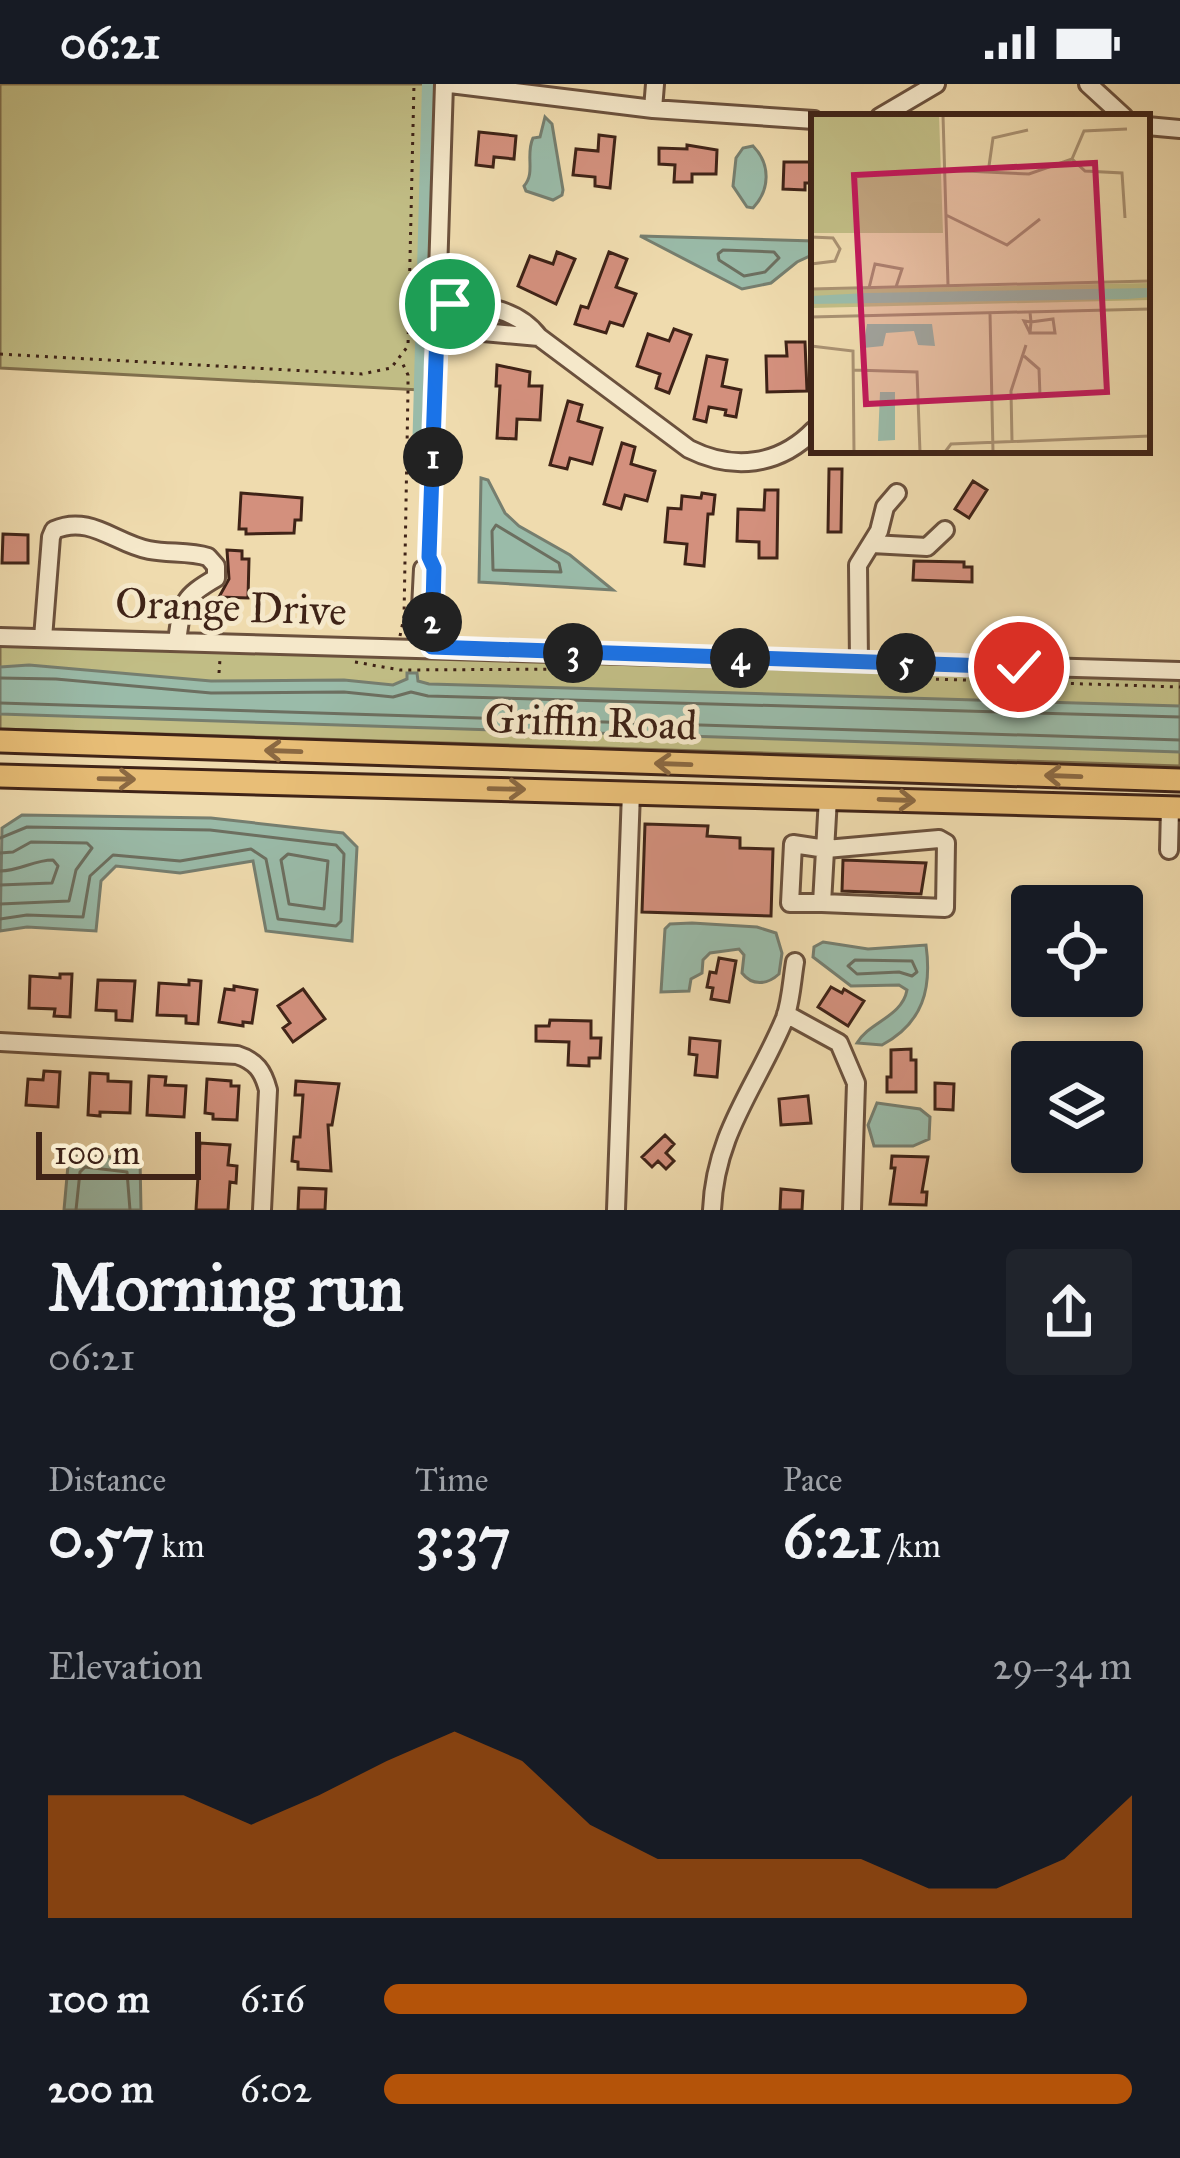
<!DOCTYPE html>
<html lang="en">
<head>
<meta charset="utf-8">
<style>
	body { margin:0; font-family:"IM FELL Great Primer",serif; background:#20242c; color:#f1f3f6; height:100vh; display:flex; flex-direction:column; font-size:45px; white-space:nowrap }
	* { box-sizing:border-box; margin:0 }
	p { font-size:39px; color:#9ea1a6 }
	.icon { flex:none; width:66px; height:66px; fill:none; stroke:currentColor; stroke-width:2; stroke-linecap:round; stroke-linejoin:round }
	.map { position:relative; height:1126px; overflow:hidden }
	.panel { display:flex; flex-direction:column; background:#171b24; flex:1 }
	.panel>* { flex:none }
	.controls { position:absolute; left:1011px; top:801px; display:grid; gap:24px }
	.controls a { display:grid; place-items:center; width:132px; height:132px; border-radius:12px; background:#171b24; box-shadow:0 6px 18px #0003; font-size:60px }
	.scale { position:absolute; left:36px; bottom:30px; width:165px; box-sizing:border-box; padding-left:12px; border:6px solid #3f2317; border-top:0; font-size:33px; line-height:42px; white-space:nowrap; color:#3f2317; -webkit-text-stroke:9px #f5e8ca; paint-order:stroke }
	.pin { position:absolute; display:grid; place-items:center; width:102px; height:102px; color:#fff; margin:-51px; border:6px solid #fff; border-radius:50%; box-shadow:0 3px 12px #0007 }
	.km { position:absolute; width:60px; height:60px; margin:-30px; border-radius:50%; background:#222; color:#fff; font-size:33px; line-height:60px; text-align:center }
	.round { display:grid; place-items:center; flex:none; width:126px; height:126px; border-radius:12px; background:#20242c }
	.summary { display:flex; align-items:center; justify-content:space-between; height:204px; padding:0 48px }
	h1 { font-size:66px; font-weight:800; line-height:90px }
	.stats { display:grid; grid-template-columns:repeat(3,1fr); gap:18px; height:204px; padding:12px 48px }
	.stats div { display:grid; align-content:center }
	.stats b { font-size:60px; font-weight:800 }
	.stats small { font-size:33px; font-weight:400 }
	.stats p { font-size:33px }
	.chart { height:336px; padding:24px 48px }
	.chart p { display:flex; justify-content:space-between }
	.chart svg { width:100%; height:216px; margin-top:12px; fill:#b45309; opacity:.7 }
	ul { padding:0 48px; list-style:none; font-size:39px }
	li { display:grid; grid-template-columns:192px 144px 1fr; align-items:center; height:90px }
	li i { height:30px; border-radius:15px; background:#b45309 }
	.status { display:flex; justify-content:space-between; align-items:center; height:84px; padding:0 60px; background:#171b24; direction:ltr }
	.status svg { height:33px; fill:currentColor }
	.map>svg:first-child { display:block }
</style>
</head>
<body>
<div class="status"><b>06:21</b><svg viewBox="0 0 49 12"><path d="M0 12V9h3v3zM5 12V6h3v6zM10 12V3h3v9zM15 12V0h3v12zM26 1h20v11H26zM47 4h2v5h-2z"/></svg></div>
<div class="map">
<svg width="1180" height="1126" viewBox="0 0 1180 1126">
	<rect width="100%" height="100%" fill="#efdbae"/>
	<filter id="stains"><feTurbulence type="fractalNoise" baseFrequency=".00167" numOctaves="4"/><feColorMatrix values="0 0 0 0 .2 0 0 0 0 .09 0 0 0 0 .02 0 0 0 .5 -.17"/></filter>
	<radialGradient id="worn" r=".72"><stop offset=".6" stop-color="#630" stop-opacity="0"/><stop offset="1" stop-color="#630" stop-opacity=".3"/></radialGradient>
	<path fill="#c1bd85" stroke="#80704e" stroke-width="3" d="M0 0H426L420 306 0 284Z
		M0 558 1180 593V682L0 645Z"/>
	<path fill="#9abba9" stroke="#767e6f" stroke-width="3" d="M545 33 552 40 563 106 562 111 553 116 526 107 524 102C536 89 525 71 533 54L540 53Z
		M753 62C771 80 770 106 753 124L747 123 733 102 736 74 743 64Z
		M640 152 814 157V170L797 178 771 199 742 205Z
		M481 394 488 396 505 429 519 442 570 471 613 506 479 498Z
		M29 581 211 597 344 596 393 601 407 595V589H417L418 597 429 600 1180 622V668L0 630V583Z
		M22 731 211 734 343 749 357 763 352 857 266 847 253 777 180 789 116 782 101 797 96 847 27 843 0 847 2 744Z
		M692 839 757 843 776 849 782 869 779 890C767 901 752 902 742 889L744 871 739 865 710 869 703 876 702 889 691 895 689 907 661 908 665 845 670 840Z
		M823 858 868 865 926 861C932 905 923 939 882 961L857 959C869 938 902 933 907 906L899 901 851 902 813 873 814 863Z
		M877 1019 920 1025 930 1033 929 1055 913 1062H874L868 1041Z
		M69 1070 140 1075 141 1126H64Z"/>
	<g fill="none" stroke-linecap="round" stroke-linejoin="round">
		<path stroke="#6c6f60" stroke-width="3" d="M723 166 774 168 779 174 765 188 744 192 719 176 718 170Z
			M496 441 559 479 561 488 493 486 492 447Z
			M0 594 56 595 211 609 344 608 393 613 411 608 428 612 1180 633
			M0 619 1180 656
			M0 754 27 743 210 746 336 761 344 770 341 837 336 842 278 835 266 775 251 765 180 777 113 771 90 792 83 833 27 831 0 835
			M0 769 13 768 31 758 87 759 92 764 76 786 69 817 0 820
			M288 770 328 777 324 825 289 820 281 776Z
			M0 787C20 787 33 776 53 776L58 782 52 799 0 801
			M855 876 912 877 917 888 912 892 899 888 857 890 848 882Z
			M76 1126 80 1088 85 1083 127 1088 130 1126"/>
		<path stroke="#9abba9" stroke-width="12" d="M418 373 428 0"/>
	</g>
	<path fill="#d3907d" stroke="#3f2317" stroke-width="3" d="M479 48 516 52 514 75 494 73 493 83 476 81Z
		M599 51 615 53 610 104 595 102V93L573 91 576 65 598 67Z
		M687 61 717 66 716 90H692V98H674L675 81 659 80V64L687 65Z
		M784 78H814V99H805V106L783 105Z
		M557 168 575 175 556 220 518 202 530 172 553 180Z
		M609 168 627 175 616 203 636 210 623 242 610 238 606 249 575 240 581 222 588 224Z
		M674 245 691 251 669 309 656 304 660 290 637 282 648 250 669 257Z
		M786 258H805L807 307 767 308 766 272H787Z
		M707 272 727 276 722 302 741 306 736 333 725 331 726 326 709 323 706 338 694 335Z
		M497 281 530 288 529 302H542L540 336 517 335 516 355 497 354 500 302H496Z
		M568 317 582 321 578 337 602 344 592 380 570 374 567 385 550 381Z
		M622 359 635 363 631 380 655 387 647 417 625 411 621 425 604 420Z
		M829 385H842L841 448H828Z
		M973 397 987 406 969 434 955 425Z
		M765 406H778L777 474H759V458L737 457 738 425 764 426Z
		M241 409 302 414 301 436H295L294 449 246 450V445H239Z
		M702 409 715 411 713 430H708L704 482 685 480 687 460 665 458 668 424 681 425 682 412 701 414Z
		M3 450 28 451V479H2Z
		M227 466 242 467V475H249L248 514 219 513 229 495Z
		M914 477 964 478V483H972V498L913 496Z
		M645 740 708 742 707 752 740 754V764L773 765 771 832 642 828Z
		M843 776 926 779 921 810 842 807Z
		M719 874 736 877 729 918 711 915 713 904 707 903 710 888 716 889Z
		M60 890H72L70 933 54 932 55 925 29 924 30 892 60 894Z
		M98 896 135 897 132 937 116 936V927L96 926Z
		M189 896 201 897 198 940 186 939V932L157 931 159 899 189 901Z
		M234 902 257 906 252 939 243 938V942L219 938 225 905 234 906Z
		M831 903 842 909 844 905 864 917 848 942 818 923Z
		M303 905 325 935 293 958 283 944 290 939 278 922Z
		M550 936 591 937V954H601L600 974H589V982L568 981 569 958 536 957V942H549Z
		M690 954 720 957 717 993 695 991 697 971 689 970Z
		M911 965V976H916V1008H887V993H891V966Z
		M44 987 60 988 58 1023 26 1021 28 995 43 996Z
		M90 989 108 990V997L131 998 130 1029 100 1028V1032L88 1031Z
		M149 992 166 993 165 1001 186 1002 184 1033 147 1031Z
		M207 995 231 997V1002H239L237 1036 213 1035V1030L205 1029Z
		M296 997 339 1000 332 1041H328L331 1087 298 1085V1078L292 1077 294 1053H300L303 1011H295Z
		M935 999 954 1000 953 1026 935 1025Z
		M808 1012 811 1039 781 1041 779 1015Z
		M665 1051 674 1060 666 1069 674 1077 666 1085 658 1077 652 1083 642 1073Z
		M200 1059 230 1061 228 1081 237 1082 236 1099 230 1098 228 1126H196Z
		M892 1072 928 1073 922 1108H927L926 1121 890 1120 895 1084H891Z
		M299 1104 326 1105 325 1126H298Z
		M781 1105 803 1107 802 1126H780Z"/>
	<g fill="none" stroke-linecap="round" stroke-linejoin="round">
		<defs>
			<path id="minor" d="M450 0 653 25 814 36
				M1088 0 1124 33
				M653 25 655 0
				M880 33 936 0
				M1147 42 1180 45
				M438 219C475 221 515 221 539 253L689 365C733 387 779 382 814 346
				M438 244 539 253
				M872 460 927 463 945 446
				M0 553 1180 587
				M43 554 51 453 54 446C90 430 116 460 149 466 169 470 189 467 208 473L216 482V494C181 514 182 520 177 558
				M419 563 423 485
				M432 563 433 484 429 473 444 0
				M859 578 858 481 879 447 885 423 897 409
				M1169 766 1170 724
				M822 819H790L793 760 826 765 939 755 946 759 945 824 822 819 828 714
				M786 930 839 959 856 999 852 1126
				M0 958 237 971C256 977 263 987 268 1006L262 1126
				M616 1126 631 708
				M712 1126C715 1049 757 1002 785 934 791 917 792 896 795 878"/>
			<path id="major" d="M0 657 1180 696
				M0 692 1180 724"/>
		</defs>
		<use href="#minor" stroke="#6b513d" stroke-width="22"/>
		<use href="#major" stroke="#3f2317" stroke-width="27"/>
		<path stroke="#3f2317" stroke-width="3" stroke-dasharray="3 6" stroke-linecap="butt" d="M0 270 362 290 391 284 408 262 414 0
			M400 552 404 533 408 306V291L401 276
			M355 578 400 586 578 585
			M219 589 220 575
			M900 594 1180 603"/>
		<use href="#minor" stroke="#f5e8ca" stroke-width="16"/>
		<use href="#major" stroke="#e8be77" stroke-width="21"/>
	</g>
	<defs><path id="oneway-shaft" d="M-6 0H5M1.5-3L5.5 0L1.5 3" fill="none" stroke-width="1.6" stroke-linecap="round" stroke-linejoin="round" transform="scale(3)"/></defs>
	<g stroke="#8b6942">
		<use href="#oneway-shaft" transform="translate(283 667) rotate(-178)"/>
		<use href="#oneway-shaft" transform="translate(673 680) rotate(-178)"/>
		<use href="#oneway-shaft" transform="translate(1063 692) rotate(-178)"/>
		<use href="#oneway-shaft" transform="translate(117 695) rotate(1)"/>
		<use href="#oneway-shaft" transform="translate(507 705) rotate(1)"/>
		<use href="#oneway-shaft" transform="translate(897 716) rotate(2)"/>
	</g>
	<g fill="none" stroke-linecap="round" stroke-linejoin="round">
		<defs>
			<path id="route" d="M450 220 438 219 429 473 434 484 432 563 1019 583"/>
		</defs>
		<use href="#route" stroke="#fff" stroke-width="24"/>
		<use href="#route" stroke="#1a73e8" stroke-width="15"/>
	</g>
	<g text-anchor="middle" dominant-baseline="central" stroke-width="10" stroke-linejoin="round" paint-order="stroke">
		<g font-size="42" fill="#3f2317" stroke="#f5e8ca">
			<text transform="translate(231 523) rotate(2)">Orange Drive</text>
			<text transform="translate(591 638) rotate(2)">Griffin Road</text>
		</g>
	</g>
	<g transform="translate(811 30)">
		<rect width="339" height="339" fill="#efdbae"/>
		<path d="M0 1H128L132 119H0ZM339 169V186L0 194V176Z" fill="#c1bd85"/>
		<path d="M339 174V183L317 185 0 190V182L56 179ZM121 210 124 232 107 231 103 217 75 219 72 232 52 234 56 210ZM69 278H84V326L67 327Z" fill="#9abba9"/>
		<path fill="none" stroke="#a99172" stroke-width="3" d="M132 1 137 171M261 45 273 17 316 15M134 56 218 60 261 45 274 57 311 59 314 104M177 59 182 24 217 16M135 101 196 131 229 105M0 123 22 124 29 135 24 147 0 150M58 174 64 150 91 155 85 173M0 175 339 167M179 199 182 338M0 203 339 195M219 219 213 207 220 208 242 205 244 219H219L220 208 219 198M0 232 42 237 43 338M213 242 228 255 229 282M43 256 106 258 109 338M201 327 200 277 215 231M134 338 140 330 339 322"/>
		<path fill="#c2185b" fill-opacity="0.15" stroke="#c2185b" stroke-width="6" d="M284 49 296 278 55 290 43 61Z"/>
		<rect width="339" height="339" fill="none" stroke="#3f2317" stroke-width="6"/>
	</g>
	<rect width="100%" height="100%" filter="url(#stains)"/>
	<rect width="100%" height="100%" fill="url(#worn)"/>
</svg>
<div class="controls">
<a><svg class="icon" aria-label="locate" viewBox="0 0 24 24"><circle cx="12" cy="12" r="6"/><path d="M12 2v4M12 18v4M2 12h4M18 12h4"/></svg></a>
<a><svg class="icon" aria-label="layers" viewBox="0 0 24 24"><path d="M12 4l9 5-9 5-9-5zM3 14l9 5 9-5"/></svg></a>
</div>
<div class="scale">100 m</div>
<div class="pin" style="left:450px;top:220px;background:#1e9e55"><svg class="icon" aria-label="arrive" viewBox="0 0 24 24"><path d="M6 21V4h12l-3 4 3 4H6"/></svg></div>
<div class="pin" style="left:1019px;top:583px;background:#d93025"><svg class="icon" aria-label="check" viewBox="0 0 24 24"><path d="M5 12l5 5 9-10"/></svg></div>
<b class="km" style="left:433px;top:373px">1</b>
<b class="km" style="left:432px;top:538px">2</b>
<b class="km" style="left:573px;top:569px">3</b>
<b class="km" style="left:740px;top:574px">4</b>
<b class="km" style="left:906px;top:579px">5</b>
</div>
<section class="panel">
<div class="summary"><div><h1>Morning run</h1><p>06:21</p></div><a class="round"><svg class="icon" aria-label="share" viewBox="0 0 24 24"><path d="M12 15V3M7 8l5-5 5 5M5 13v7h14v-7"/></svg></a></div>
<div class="stats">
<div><p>Distance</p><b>0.57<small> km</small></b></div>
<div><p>Time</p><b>3:37</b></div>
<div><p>Pace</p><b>6:21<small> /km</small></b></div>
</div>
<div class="chart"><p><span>Elevation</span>29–34 m</p>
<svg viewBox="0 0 160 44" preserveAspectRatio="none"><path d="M0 44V19L10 19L20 19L30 25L40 19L50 12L60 6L70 12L80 25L90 32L100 32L110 32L120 32L130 38L140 38L150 32L160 19V44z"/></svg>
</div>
<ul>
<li><b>100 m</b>6:16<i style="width:86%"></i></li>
<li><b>200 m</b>6:02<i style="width:100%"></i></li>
</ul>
</section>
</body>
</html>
